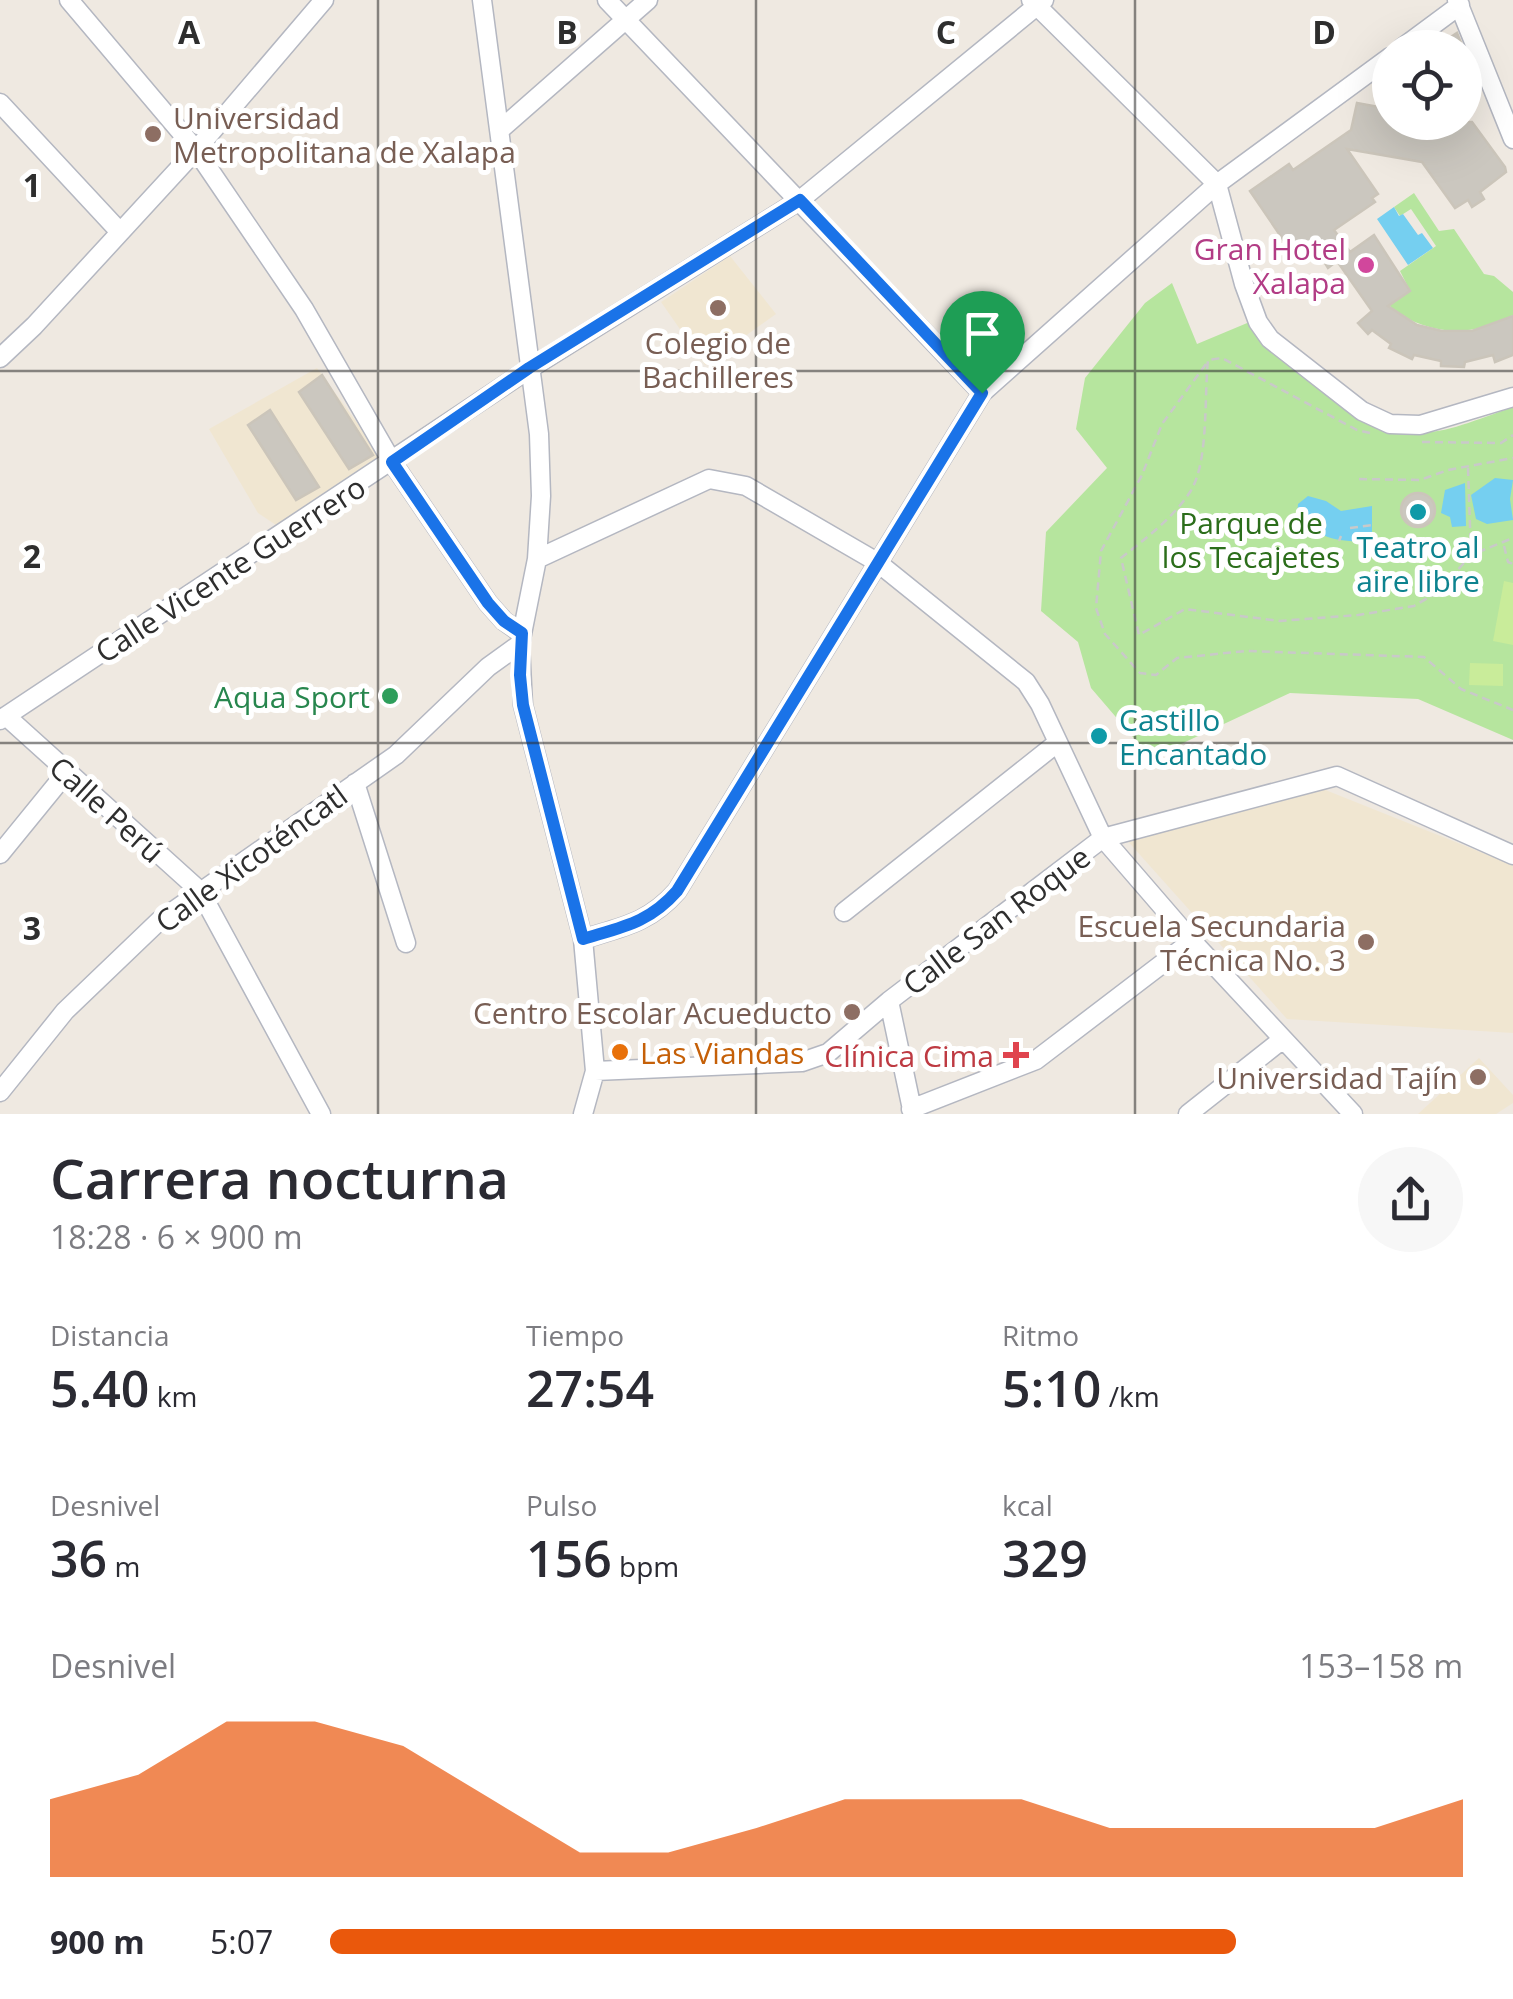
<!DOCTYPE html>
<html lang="es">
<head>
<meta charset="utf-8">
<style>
	body { margin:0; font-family:"Open Sans",sans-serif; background:#f7f7f7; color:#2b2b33; height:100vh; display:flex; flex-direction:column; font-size:38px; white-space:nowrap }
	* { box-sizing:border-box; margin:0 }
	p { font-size:32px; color:#7c7c81 }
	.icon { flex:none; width:55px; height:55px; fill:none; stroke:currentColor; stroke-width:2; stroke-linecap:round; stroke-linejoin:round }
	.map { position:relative; height:1114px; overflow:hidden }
	.drawer { display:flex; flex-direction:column; background:#fff; flex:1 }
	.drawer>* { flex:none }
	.tools { position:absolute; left:1372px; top:30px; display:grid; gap:20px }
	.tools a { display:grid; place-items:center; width:110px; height:110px; border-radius:50%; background:#fff; box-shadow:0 10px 40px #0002; font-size:50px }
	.pin { position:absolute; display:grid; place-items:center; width:85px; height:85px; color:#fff; margin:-102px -42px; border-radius:50% 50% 50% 0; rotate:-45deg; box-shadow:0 0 10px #0007 }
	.pin .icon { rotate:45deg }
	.round { display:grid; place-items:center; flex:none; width:105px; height:105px; border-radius:52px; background:#f7f7f7 }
	.summary { display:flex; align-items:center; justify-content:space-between; height:170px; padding:0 50px }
	h1 { font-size:55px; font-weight:600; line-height:75px }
	.stats { display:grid; grid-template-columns:repeat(3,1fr); gap:15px; height:170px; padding:10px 50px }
	.stats div { display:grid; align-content:center }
	.stats b { font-size:50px; font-weight:600 }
	.stats small { font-size:28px; font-weight:400 }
	.stats p { font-size:28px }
	.chart { height:280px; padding:20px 50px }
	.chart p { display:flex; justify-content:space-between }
	.chart svg { width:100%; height:180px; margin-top:10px; fill:#ea580c; opacity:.7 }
	ul { padding:0 50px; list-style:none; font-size:32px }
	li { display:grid; grid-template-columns:160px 120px 1fr; align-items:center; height:75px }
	li i { height:25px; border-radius:12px; background:#ea580c }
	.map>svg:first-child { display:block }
</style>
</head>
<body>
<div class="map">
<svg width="1513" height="1114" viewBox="0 0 1513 1114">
	<rect width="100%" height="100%" fill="#efe9e1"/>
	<path fill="#f0e6d1" d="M730 256 776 314 705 365 661 302Z
		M317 368 385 461 282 529 258 513 209 429Z
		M1313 785 1513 865V1033L1287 1019 1124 837Z
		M1479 1058 1513 1095V1103L1496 1114H1418Z"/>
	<path fill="#b6e59e" d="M1414 193 1439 231 1454 229 1484 274 1494 276 1513 292V315C1472 338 1429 336 1391 308L1390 305 1410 291 1400 271 1436 246 1411 209 1400 216 1394 207Z
		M1172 283 1197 344 1252 321 1357 417C1416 449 1455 427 1513 407V740L1418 699 1290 693 1151 758 1091 688 1078 642 1041 611 1046 532 1107 468 1076 429 1085 378 1145 303Z"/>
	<path fill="#c9ec9a" d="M1504 581 1513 583V645L1493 641Z
		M1470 663 1503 664V686L1469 685Z"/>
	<path fill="#75cff0" d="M1394 207 1399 216 1403 214 1418 235 1422 233 1433 248 1408 265 1377 219Z
		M1495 478 1513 480 1510 499 1513 520 1487 524 1476 519 1471 495Z
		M1465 483 1466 526 1452 527 1450 517 1441 513 1445 490Z
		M1308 496 1326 501 1341 511 1372 506V542C1337 541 1325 541 1297 518L1298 504Z"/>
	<path fill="#cbc7bf" stroke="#cbc5ba" stroke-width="2.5" d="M1457 33 1463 48H1434Z
		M1357 103 1390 109V122H1472L1505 167 1506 172 1480 192 1484 199 1472 207 1468 200 1455 208 1422 162 1347 149 1378 194 1372 198 1375 202 1334 230 1350 252 1374 235 1410 291 1388 306 1417 325 1442 331H1472L1513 316V355L1495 362 1493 355 1465 362 1464 367 1441 366V361L1414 355 1412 359 1389 348 1391 344 1372 330 1368 334 1358 323 1372 311 1337 261 1328 268 1320 255 1315 258 1309 250 1301 255 1289 238 1284 241 1250 191 1289 164 1293 170 1351 130Z
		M322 375 373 455 349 469 299 392Z
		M270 410 319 487 296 500 248 425Z
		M1401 510a17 17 0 1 1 34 0a17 17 0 1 1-34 0Z"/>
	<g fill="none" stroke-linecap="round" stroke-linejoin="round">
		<defs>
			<path id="minor" d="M69 0 196 150 304 309 392 462 488 603 504 621 521 633
				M482 0 539 434 541 496 537 559 520 644 523 705 583 939 595 1071 583 1114
				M607 0 982 393
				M1031 0 1217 184 1244 284 1258 322 1270 339 1362 411 1390 424 1420 425 1513 397
				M1457 0 1513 139
				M1402 48 1460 5
				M0 103 120 232
				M501 129 648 0
				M0 358 34 326 196 150 324 0
				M537 559 709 479 746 486 877 562 1026 682 1040 704 1103 838 1192 941 1353 1114
				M6 716 200 891 321 1114
				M0 720 529 369 800 200 1044 0
				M355 783 406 943
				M0 854 66 773
				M844 912 1057 743
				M583 939C622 927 649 923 677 891L982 393 1217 184 1390 57
				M889 1001 913 1114
				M595 1071 802 1062 828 1053 889 1001 1103 838 1337 776 1513 855
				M0 1092 65 1011 159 921 396 755 488 667 520 644
				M911 1109 1036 1060 1192 941
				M1188 1114 1283 1039"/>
		</defs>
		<use href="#minor" stroke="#b4b7c1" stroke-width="21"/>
		<path stroke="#c9c9c9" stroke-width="2.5" stroke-dasharray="8 5" stroke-linecap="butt" d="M1206 364 1162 424 1142 475 1101 551 1096 608 1105 634 1140 673 1156 675 1177 658 1246 651 1424 657 1461 689 1513 710
			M1370 433 1357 430 1222 358 1208 360C1204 397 1209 463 1190 492 1173 518 1145 539 1121 558L1139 635 1185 609 1280 621 1358 615 1414 606 1438 592 1471 555 1513 538
			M1422 442 1501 443 1513 435
			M1468 468 1471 555
			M1359 479 1420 480 1448 470 1513 458
			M1350 528 1372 525
			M1339 541 1341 536
			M1504 546 1508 562 1513 564"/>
		<use href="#minor" stroke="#fff" stroke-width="18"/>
	</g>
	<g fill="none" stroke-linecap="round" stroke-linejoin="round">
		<defs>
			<path id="route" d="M800 200 982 393 677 891C649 923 622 927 583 939L523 705 520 675 522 633 504 621 488 603 392 462 529 368Z"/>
		</defs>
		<use href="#route" stroke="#fff" stroke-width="20"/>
		<use href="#route" stroke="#1a73e8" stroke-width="12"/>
	</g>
	<path fill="none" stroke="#2e2e2e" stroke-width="2.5" stroke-opacity="0.55" d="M378 0V1114M756 0V1114M1135 0V1114M0 371H1513M0 743H1513"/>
	<g fill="#8d6e63" stroke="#fff" stroke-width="4">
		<circle cx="153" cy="134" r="10"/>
		<circle cx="718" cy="308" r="10"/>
		<circle cx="1366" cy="942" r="10"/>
		<circle cx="852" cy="1012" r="10"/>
		<circle cx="1478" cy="1077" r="10"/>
	</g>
	<circle fill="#d1479c" stroke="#fff" stroke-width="4" cx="1366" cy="265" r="10"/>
	<g fill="#0f9aa8" stroke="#fff" stroke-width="4">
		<circle cx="1418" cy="512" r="10"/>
		<circle cx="1099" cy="736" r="10"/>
	</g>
	<circle fill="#2e9e5b" stroke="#fff" stroke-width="4" cx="390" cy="696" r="10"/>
	<circle fill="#e8710a" stroke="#fff" stroke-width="4" cx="620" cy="1052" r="10"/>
	<path fill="#e0444e" stroke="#fff" stroke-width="4" d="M1011 1040h10v10h10v10h-10v10h-10v-10h-10v-10h10z"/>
	<g text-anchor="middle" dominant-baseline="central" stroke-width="10" stroke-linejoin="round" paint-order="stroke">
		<g font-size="30" fill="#785e54" stroke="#fff" text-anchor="end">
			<text x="173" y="117" text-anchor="start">Universidad<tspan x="173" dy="34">Metropolitana de Xalapa</tspan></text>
			<text x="718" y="342" text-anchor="middle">Colegio de<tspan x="718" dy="34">Bachilleres</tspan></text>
			<text x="1346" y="925">Escuela Secundaria<tspan x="1346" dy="34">Técnica No. 3</tspan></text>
			<text x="832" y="1012">Centro Escolar Acueducto</text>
			<text x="1458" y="1077">Universidad Tajín</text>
		</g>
		<g font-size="30" fill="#b23c85" stroke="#fff" text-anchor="end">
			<text x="1346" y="248">Gran Hotel<tspan x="1346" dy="34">Xalapa</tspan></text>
		</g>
		<g font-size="30" fill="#2c6e1b" stroke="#fff">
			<text x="1251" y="522">Parque de<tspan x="1251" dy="34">los Tecajetes</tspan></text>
		</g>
		<g font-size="30" fill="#0d838f" stroke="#fff">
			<text x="1418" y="546">Teatro al<tspan x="1418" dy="34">aire libre</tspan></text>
			<text x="1119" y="719" text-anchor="start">Castillo<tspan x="1119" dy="34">Encantado</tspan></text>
		</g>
		<g font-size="30" fill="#2e2e2e" stroke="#fff">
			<text transform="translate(230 569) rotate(-33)">Calle Vicente Guerrero</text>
			<text transform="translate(107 809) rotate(42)">Calle Perú</text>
			<text transform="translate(251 858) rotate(-36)">Calle Xicoténcatl</text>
			<text transform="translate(996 920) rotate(-37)">Calle San Roque</text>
		</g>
		<g font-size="30" fill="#27864d" stroke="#fff" text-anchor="end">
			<text x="370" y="696">Aqua Sport</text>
		</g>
		<g font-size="30" fill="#c56008" stroke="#fff" text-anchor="start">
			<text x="640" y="1052">Las Viandas</text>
		</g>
		<g font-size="30" fill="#be3a42" stroke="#fff" text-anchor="end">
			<text x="994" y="1055">Clínica Cima</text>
		</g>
	</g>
	<g font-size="32" text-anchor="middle" font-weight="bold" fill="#2e2e2e" stroke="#fff" stroke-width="10" stroke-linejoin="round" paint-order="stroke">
		<text x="189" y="44">A</text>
		<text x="567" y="44">B</text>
		<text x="946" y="44">C</text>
		<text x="1324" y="44">D</text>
		<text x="32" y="197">1</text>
		<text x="32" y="568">2</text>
		<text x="32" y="940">3</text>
	</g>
</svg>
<div class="tools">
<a><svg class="icon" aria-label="locate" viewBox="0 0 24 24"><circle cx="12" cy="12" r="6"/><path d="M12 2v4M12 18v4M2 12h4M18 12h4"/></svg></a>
</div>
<div class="pin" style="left:982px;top:393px;background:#1e9e55"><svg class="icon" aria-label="arrive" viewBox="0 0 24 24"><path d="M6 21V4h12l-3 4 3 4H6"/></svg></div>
</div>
<section class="drawer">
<div class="summary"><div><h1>Carrera nocturna</h1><p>18:28 · 6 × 900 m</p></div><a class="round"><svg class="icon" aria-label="share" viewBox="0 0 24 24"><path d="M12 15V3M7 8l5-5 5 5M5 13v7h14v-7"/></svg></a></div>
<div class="stats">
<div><p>Distancia</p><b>5.40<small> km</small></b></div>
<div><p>Tiempo</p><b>27:54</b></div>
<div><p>Ritmo</p><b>5:10<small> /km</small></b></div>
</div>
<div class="stats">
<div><p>Desnivel</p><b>36<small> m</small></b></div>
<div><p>Pulso</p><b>156<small> bpm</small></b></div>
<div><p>kcal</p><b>329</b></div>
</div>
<div class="chart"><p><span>Desnivel</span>153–158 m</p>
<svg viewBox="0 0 160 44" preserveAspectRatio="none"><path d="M0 44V25L10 19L20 6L30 6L40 12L50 25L60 38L70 38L80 32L90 25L100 25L110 25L120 32L130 32L140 32L150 32L160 25V44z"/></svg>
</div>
<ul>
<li><b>900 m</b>5:07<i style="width:80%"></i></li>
</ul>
</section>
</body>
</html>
